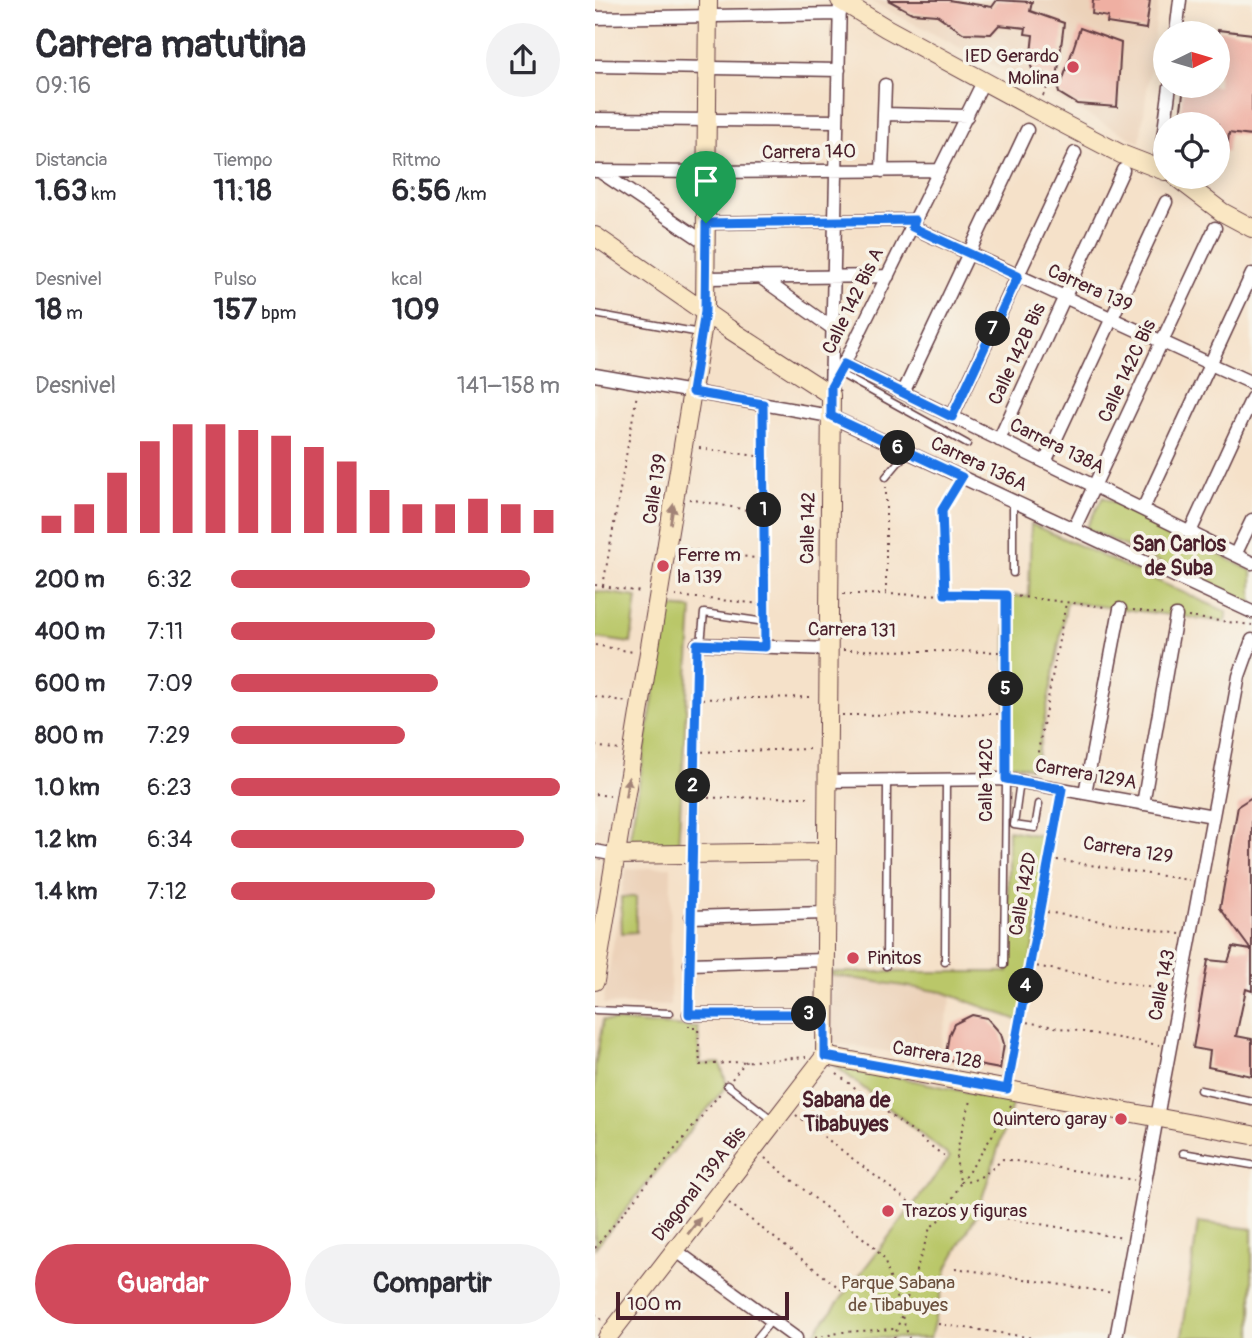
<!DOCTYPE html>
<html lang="es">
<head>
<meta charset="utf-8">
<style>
	body { margin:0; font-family:Pangolin,sans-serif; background:#f2f2f3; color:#2b2b33; height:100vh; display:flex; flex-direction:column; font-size:26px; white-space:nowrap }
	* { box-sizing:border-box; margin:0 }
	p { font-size:23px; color:#7c7c81 }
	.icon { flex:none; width:38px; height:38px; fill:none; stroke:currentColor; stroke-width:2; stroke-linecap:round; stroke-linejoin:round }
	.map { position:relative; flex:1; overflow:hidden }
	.side { display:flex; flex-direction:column; background:#fff; width:595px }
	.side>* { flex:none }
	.needle { width:46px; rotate:85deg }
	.buttons { position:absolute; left:558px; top:21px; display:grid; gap:14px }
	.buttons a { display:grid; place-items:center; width:77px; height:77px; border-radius:50%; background:#fff; box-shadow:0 4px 18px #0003; font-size:35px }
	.scale { position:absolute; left:21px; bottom:18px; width:173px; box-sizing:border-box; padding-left:7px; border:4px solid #4a1f2b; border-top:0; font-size:19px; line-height:24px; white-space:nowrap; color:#4a1f2b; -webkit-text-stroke:5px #f7f3e8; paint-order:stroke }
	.pin { position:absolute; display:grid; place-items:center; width:60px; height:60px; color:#fff; margin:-72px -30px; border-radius:50% 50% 50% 0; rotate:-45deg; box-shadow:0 0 7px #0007 }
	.pin .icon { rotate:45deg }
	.km { position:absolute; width:35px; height:35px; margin:-18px; border-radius:50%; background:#222; color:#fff; font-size:19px; line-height:35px; text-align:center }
	.round { display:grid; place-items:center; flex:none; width:74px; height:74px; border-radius:37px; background:#f2f2f3 }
	.head { display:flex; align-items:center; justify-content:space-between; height:119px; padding:0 35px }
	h1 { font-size:38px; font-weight:700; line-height:52px }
	.metrics { display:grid; grid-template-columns:repeat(3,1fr); gap:10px; height:119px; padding:7px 35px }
	.metrics div { display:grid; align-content:center }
	.metrics b { font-size:30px; font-weight:700 }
	.metrics small { font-size:19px; font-weight:400 }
	.metrics p { font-size:19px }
	.chart { height:196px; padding:14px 35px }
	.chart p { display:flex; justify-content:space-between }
	.chart svg { width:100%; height:126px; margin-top:7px; stroke:#d1495b; stroke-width:6 }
	.button { display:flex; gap:14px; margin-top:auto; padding:14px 35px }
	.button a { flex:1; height:80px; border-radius:42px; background:#d1495b; color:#fff; font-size:28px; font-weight:700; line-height:80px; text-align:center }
	.button a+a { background:#f2f2f3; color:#2b2b33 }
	ul { padding:0 35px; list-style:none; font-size:23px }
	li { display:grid; grid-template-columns:112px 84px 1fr; align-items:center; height:52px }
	li i { height:18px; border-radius:9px; background:#d1495b }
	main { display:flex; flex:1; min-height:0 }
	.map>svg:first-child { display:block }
</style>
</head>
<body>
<main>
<section class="side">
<div class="head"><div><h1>Carrera matutina</h1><p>09:16</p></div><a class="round"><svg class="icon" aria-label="share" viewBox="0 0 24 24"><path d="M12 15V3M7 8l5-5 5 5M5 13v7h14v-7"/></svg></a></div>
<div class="metrics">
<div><p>Distancia</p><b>1.63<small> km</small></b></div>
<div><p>Tiempo</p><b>11:18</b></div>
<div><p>Ritmo</p><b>6:56<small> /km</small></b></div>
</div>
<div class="metrics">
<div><p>Desnivel</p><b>18<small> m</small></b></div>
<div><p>Pulso</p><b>157<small> bpm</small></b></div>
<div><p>kcal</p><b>109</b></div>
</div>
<div class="chart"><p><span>Desnivel</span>141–158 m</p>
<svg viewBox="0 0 160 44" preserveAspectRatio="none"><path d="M5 44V38M15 44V34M25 44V23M35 44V12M45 44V6M55 44V6M65 44V8M75 44V10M85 44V14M95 44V19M105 44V29M115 44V34M125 44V34M135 44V32M145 44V34M155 44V36"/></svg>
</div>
<ul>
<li><b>200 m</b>6:32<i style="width:91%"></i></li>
<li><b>400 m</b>7:11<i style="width:62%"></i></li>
<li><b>600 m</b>7:09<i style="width:63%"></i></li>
<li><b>800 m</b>7:29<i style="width:53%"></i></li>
<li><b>1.0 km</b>6:23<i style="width:100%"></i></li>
<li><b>1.2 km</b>6:34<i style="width:89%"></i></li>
<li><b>1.4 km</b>7:12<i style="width:62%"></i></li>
</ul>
<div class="button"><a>Guardar</a><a>Compartir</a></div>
</section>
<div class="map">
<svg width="657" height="1338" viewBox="0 0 657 1338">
	<rect width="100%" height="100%" fill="#f7f3e8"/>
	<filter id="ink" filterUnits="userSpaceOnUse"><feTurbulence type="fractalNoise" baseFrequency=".0143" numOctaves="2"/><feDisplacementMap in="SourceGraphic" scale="14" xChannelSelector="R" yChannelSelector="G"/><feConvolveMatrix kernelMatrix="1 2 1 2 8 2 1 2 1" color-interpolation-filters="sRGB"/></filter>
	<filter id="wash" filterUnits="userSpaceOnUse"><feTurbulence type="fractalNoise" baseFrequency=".00686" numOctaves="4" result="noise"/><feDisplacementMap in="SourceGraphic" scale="28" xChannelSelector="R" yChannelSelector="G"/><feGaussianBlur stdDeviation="1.57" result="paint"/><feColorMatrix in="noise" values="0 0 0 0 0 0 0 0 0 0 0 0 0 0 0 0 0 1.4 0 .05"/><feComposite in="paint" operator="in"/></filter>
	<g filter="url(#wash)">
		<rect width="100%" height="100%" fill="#f5e1c9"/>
		<path fill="#ecd2b9" d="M274 0H564L545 143 527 133Z
			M76 867 75 1006 8 1004 31 869Z
			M236 975 348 992 357 996 342 1060 236 1042Z"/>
		<path fill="#bac769" stroke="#82734a" stroke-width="2" d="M508 497 657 571V602L651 603 491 528Z
			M436 524 632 612 630 622 472 602 440 769 411 763V595L434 597Z
			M0 591 42 597 36 643 0 638Z
			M73 607 97 609 83 848 33 850Z
			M413 830 458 838 425 1021 348 992 236 975 235 972H413Z
			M26 897H41V932L27 933Z
			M8 1020 103 1028 105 1064 125 1063 132 1085 0 1248V1066Z
			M237 1063 418 1102 382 1214 353 1266 335 1338H216L355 1157Z
			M603 1222 657 1229V1338L587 1337Z"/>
		<g id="blocks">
			<path fill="#efafa2" d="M293 0H353L397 7 402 0 437 2 435 11 469 23 462 79 437 69 435 63 438 35 430 34 431 28 404 25 396 34 368 33 342 15 317 13Z
				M498 0H555L551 29 512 23 513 17 497 14Z
				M485 28 526 43 522 107 482 104 464 93 461 81 467 82Z
				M623 30 657 34V136L634 133 632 152 623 151V124H584L589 86H623Z
				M657 797V991L651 989 641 1036 657 1039V1076L613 1067 615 1051 598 1048 613 960 633 962 638 947 656 950 625 908 643 806Z
				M377 1015 392 1018 406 1034 409 1044 405 1069 350 1059 354 1035 359 1024Z"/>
		</g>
	</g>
	<g filter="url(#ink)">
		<use href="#blocks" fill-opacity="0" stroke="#643c43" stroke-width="2"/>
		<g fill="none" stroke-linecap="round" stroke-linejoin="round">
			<defs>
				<path id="lane" d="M0 314 105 333
					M244 373 372 444
					M291 477 312 452
					M347 510 367 477
					M418 573V501
					M106 644 109 613 170 622
					M425 781 419 825 440 828 444 804
					M350 962 351 779
					M409 965 411 779
					M291 966 292 780
					M0 1010 75 1013
					M132 1085 178 1120
					M605 1090 657 1101
					M588 1153 657 1165
					M162 1338 176 1321"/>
				<path id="street" d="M0 18 245 14
					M581 33 585 0
					M0 66 244 70
					M289 114 372 116
					M0 119 242 121
					M564 168 575 86
					M0 171 111 172 345 170
					M4 171 111 243
					M287 171 290 85
					M111 223 320 220
					M317 227 657 383
					M165 277 237 328
					M110 278 293 276
					M249 364 657 563
					M246 370 388 82
					M0 375 235 416 657 612
					M308 393 432 130
					M236 395 245 0
					M357 417 480 153
					M404 440 528 170
					M450 462 571 202
					M548 509 657 274
					M479 529 620 228
					M595 532 657 398
					M640 555 657 520
					M102 644 233 649
					M231 781 411 779 618 816
					M490 793 525 609
					M548 804 581 616
					M0 851 21 855
					M96 917 230 913
					M95 964 230 960
					M94 1014H230
					M80 1250 201 1338
					M521 1338 644 676 657 640"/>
				<path id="secondary" d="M245 0 291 28 442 110 526 154 570 171
					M581 177 627 212 657 228
					M0 236 134 329 236 395 230 1056
					M21 855 230 852
					M0 981 110 312 113 0
					M230 1056 657 1135
					M12 1338 230 1056"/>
			</defs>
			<use href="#lane" stroke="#643c43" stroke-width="9"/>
			<use href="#street" stroke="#643c43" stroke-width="15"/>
			<use href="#secondary" stroke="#643c43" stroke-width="20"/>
			<path stroke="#643c43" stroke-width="2" stroke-dasharray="2 5" stroke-linecap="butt" d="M448 96 457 77
				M168 417 170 611
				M104 448 168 457
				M94 499 168 513
				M347 518 350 593
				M87 548 168 559
				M0 585 47 592
				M8 586 42 394
				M291 593V487
				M248 594 411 595 511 607
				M80 596 168 604
				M538 610 567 614
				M593 617 657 625
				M0 645 38 652
				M248 650 410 652
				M0 696 32 702
				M100 699 217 697
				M247 715 410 714
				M0 746 24 750
				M100 752 217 749
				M411 765V596
				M439 773 471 603
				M0 794 15 796
				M99 798 216 797
				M97 838 101 658
				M455 859 594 880
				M96 904V868
				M445 911 585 934
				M95 953V931
				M435 965 574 991
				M94 1002 95 976
				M425 1021 564 1045
				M94 1025V1028H103L105 1065 211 1057
				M242 1074 349 1156
				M415 1074 465 801
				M137 1079 151 1061
				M416 1105 382 1160 366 1182C382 1183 396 1170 408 1159L539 1180
				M201 1115 314 1202
				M170 1158 278 1246 289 1259 314 1338
				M134 1203 247 1290
				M391 1215 528 1238
				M0 1248 127 1091
				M360 1268 518 1293
				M0 1314 7 1320
				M343 1324 439 1338
				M220 1338 248 1332 300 1329
				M299 1338 335 1228 349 1215 366 1182C355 1157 369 1123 377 1098"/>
			<use href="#lane" stroke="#fff" stroke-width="6"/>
			<use href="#street" stroke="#fff" stroke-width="12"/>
			<use href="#secondary" stroke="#fae7c3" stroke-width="18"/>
		</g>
		<defs><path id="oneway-solid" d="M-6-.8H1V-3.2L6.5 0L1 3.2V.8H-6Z" transform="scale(1.75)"/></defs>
		<g fill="#a28377">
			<use href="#oneway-solid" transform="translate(77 514) rotate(-81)"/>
			<use href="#oneway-solid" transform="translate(32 787) rotate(-81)"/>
			<use href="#oneway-solid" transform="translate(99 1226) rotate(-52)"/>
		</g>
	</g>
	<g fill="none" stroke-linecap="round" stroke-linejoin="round" filter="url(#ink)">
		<defs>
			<path id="route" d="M320 220 317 227 423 276 357 417 249 364 236 387V416L367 477 347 510 350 594 411 595V779L467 789 412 1089 230 1056V1014H94L102 644 170 647 168 404 97 392 110 312 111 223Z"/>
		</defs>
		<use href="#route" stroke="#fff" stroke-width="14"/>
		<use href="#route" stroke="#1a73e8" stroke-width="9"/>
	</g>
	<g fill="#d1495b" stroke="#f7f3e8" stroke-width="2.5">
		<circle cx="478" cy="67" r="7"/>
		<circle cx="68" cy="566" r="7"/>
		<circle cx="258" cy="958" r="7"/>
		<circle cx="526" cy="1119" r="7"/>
		<circle cx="293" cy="1211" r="7"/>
	</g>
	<g text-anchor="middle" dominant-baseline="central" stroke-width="7" stroke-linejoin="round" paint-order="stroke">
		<g font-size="19" fill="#4a1f2b" stroke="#f7f3e8" text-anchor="start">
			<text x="464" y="56" text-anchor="end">IED Gerardo<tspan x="464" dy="22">Molina</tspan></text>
			<text x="82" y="555">Ferre m<tspan x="82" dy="22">la 139</tspan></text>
			<text x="272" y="958">Pinitos</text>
			<text x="512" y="1119" text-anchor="end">Quintero garay</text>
			<text x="307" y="1211">Trazos y figuras</text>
		</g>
		<g font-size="19" fill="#4a1f2b" stroke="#f7f3e8">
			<text transform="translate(214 152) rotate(-1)">Carrera 140</text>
			<text transform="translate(495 288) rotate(24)">Carrera 139</text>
			<text transform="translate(258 301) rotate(-64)">Calle 142 Bis A</text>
			<text transform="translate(422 354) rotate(-65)">Calle 142B Bis</text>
			<text transform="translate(532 371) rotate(-65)">Calle 142C Bis</text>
			<text transform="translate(462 446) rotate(26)">Carrera 138A</text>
			<text transform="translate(384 464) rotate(25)">Carrera 136A</text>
			<text transform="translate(60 489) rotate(-81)">Calle 139</text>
			<text transform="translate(213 528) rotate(-89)">Calle 142</text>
			<text transform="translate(257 630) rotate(1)">Carrera 131</text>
			<text transform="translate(491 774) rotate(10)">Carrera 129A</text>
			<text transform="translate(391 780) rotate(-90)">Calle 142C</text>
			<text transform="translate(533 850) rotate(9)">Carrera 129</text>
			<text transform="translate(428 894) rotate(-80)">Calle 142D</text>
			<text transform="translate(567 985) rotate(-79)">Calle 143</text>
			<text transform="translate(342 1055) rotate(10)">Carrera 128</text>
			<text transform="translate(104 1184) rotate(-52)">Diagonal 139A Bis</text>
		</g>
		<g font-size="19" fill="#6c513e" stroke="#f7f3e8">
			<text x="303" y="1283">Parque Sabana<tspan x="303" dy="22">de Tibabuyes</tspan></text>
		</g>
		<g font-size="21" font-weight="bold" fill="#4a1f2b" stroke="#f7f3e8">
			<text x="584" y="544">San Carlos<tspan x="584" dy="24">de Suba</tspan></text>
			<text x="251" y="1100">Sabana de<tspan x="251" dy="24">Tibabuyes</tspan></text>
		</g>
	</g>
</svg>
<div class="buttons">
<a><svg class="needle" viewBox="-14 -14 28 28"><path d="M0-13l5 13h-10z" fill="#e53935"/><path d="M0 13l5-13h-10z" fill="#7c7c81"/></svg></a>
<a><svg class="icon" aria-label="locate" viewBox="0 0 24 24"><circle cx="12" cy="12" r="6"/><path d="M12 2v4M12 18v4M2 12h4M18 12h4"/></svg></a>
</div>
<div class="scale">100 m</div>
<div class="pin" style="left:111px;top:223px;background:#1e9e55"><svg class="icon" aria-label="arrive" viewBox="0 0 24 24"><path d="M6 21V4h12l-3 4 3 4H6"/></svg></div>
<b class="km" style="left:169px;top:510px">1</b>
<b class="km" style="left:98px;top:786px">2</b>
<b class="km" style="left:214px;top:1014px">3</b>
<b class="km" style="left:431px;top:986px">4</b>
<b class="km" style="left:411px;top:689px">5</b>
<b class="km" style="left:303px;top:448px">6</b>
<b class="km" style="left:398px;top:329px">7</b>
</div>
</main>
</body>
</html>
